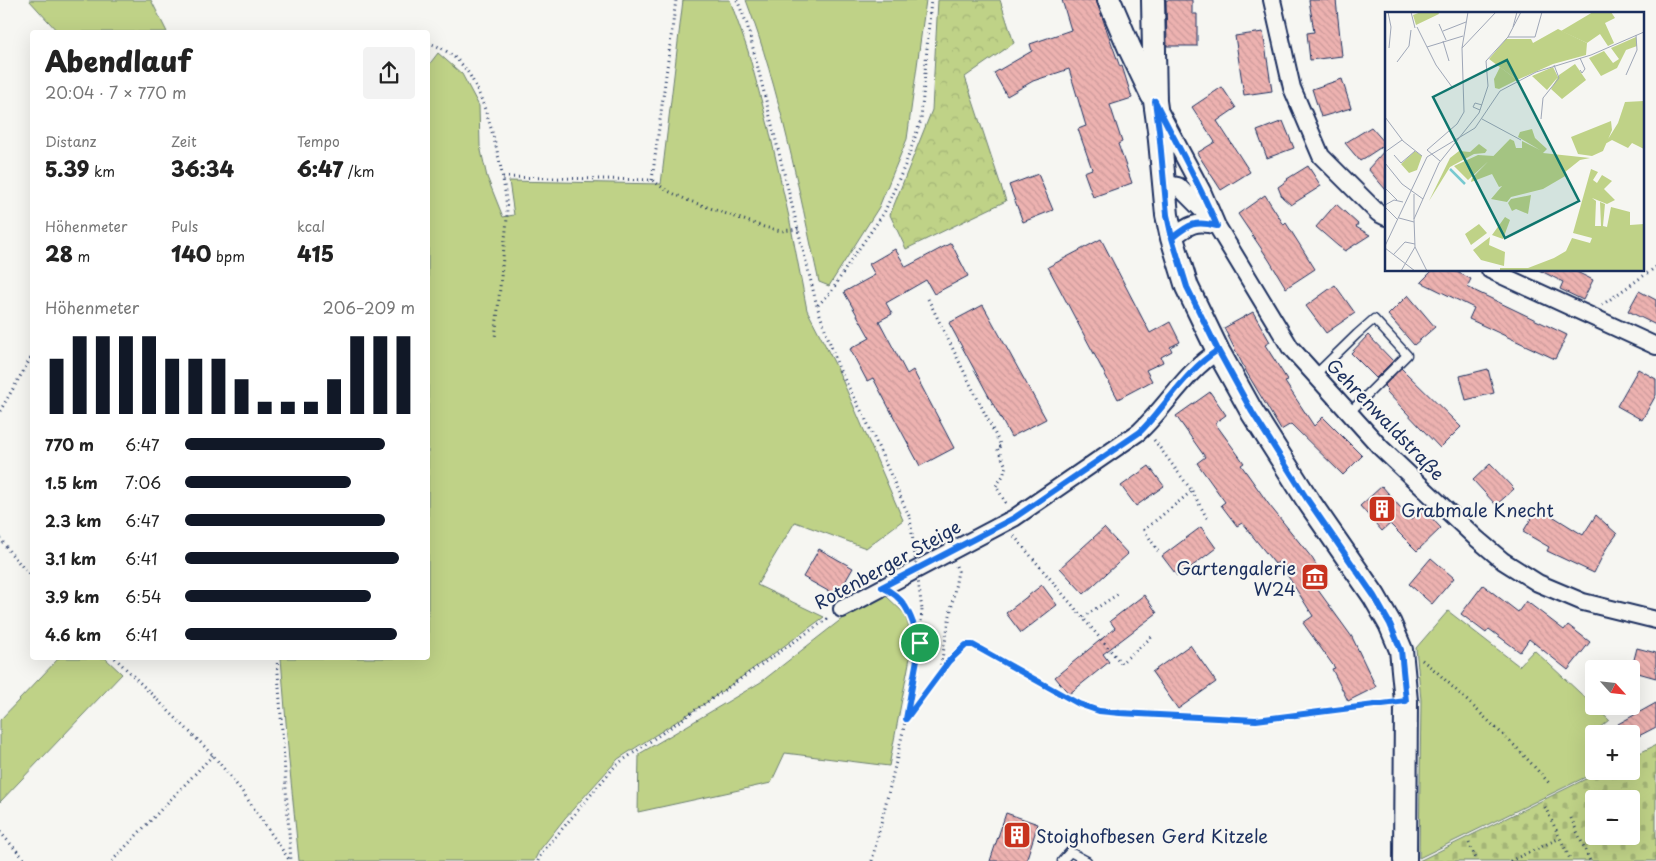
<!DOCTYPE html>
<html lang="de">
<head>
<meta charset="utf-8">
<style>
	body { margin:0; font-family:"Playpen Sans",sans-serif; background:#f2f2f2; color:#222; height:100vh; display:flex; flex-direction:column; font-size:19px; white-space:nowrap }
	* { box-sizing:border-box; margin:0 }
	p { font-size:16px; color:#767676 }
	.icon { flex:none; width:28px; height:28px; fill:none; stroke:currentColor; stroke-width:2; stroke-linecap:round; stroke-linejoin:round }
	.map { position:relative; flex:1; overflow:hidden }
	.sheet { position:absolute; left:30px; top:30px; width:400px; height:630px; display:flex; flex-direction:column; background:#fff; border-radius:5px; box-shadow:0 5px 20px #0002 }
	.sheet>* { flex:none }
	.needle { width:32px; rotate:117deg }
	.controls { position:absolute; left:1585px; top:660px; display:grid; gap:10px }
	.controls a { display:grid; place-items:center; width:55px; height:55px; border-radius:5px; background:#fff; box-shadow:0 5px 20px #0002; font-size:25px }
	.pin { position:absolute; display:grid; place-items:center; width:42px; height:42px; color:#fff; margin:-21px; border:2px solid #fff; border-radius:50%; box-shadow:0 1px 5px #0007 }
	.round { display:grid; place-items:center; flex:none; width:52px; height:52px; border-radius:5px; background:#f2f2f2 }
	.head { display:flex; align-items:center; justify-content:space-between; height:85px; padding:0 15px }
	h1 { font-size:28px; font-weight:800; line-height:38px }
	.figures { display:grid; grid-template-columns:repeat(3,1fr); gap:8px; height:85px; padding:5px 15px }
	.figures div { display:grid; align-content:center }
	.figures b { font-size:21px; font-weight:800 }
	.figures small { font-size:14px; font-weight:400 }
	.figures p { font-size:14px }
	.chart { height:140px; padding:10px 15px }
	.chart p { display:flex; justify-content:space-between }
	.chart svg { width:100%; height:90px; margin-top:5px; stroke:#111827; stroke-width:6 }
	ul { padding:0 15px; list-style:none; font-size:16px }
	li { display:grid; grid-template-columns:80px 60px 1fr; align-items:center; height:38px }
	li i { height:12px; border-radius:6px; background:#111827 }
	.map>svg:first-child { display:block }
</style>
</head>
<body>
<div class="map">
<svg width="1656" height="861" viewBox="0 0 1656 861">
	<defs>
		<pattern id="forest-crowns" width="20" height="18" patternUnits="userSpaceOnUse" patternTransform="scale(1.25)"><rect width="20" height="18" fill="#bfd287"/><path d="M2 6a3 3 0 1 1 6 0M12 15a3 3 0 1 1 6 0" fill="none" stroke="#a4b577"/></pattern>
		<pattern id="cemetery-stones" width="16" height="16" patternUnits="userSpaceOnUse" patternTransform="scale(1.25)"><rect width="16" height="16" fill="#bfd287"/><path d="M2 7V4a2 2 0 0 1 4 0v3zM10 15v-3a2 2 0 0 1 4 0v3z" fill="#a4b577"/></pattern>
		<pattern id="building-back-hatch" width="6" height="6" patternUnits="userSpaceOnUse" patternTransform="scale(1.25)"><rect width="6" height="6" fill="#edb2b0"/><path d="M-1 5l2 2M0 0l6 6M5-1l2 2" fill="none" stroke="#cb999a"/></pattern>
	</defs>
	<rect width="100%" height="100%" fill="#f6f6f2"/>
	<filter id="ink" filterUnits="userSpaceOnUse"><feTurbulence type="fractalNoise" baseFrequency=".02" numOctaves="2"/><feDisplacementMap in="SourceGraphic" scale="10" xChannelSelector="R" yChannelSelector="G"/><feConvolveMatrix kernelMatrix="1 2 1 2 8 2 1 2 1" color-interpolation-filters="sRGB"/></filter>
	<g filter="url(#ink)">
		<path fill="#bfd287" stroke="#6d8072" d="M29 0H151L167 32H58Z
			M683 0H730L748 51 769 129 789 217 807 310 837 368 903 520 866 548 795 522 757 585 824 617 707 702 618 759 565 818 539 851 534 861H299L289 761 281 658H428V66L438 53 462 74 479 106 480 146 487 177 503 217 514 215 509 181 661 184Z
			M746 0H926L907 139 879 207 829 286 819 282C798 187 780 90 746 0Z
			M884 594 905 614 913 642 889 766 785 753 771 783 638 812 639 754 761 682 852 611Z
			M1448 611 1519 666 1534 650 1609 720 1598 729 1601 734H1594V771H1598L1419 858 1421 700 1416 648Z
			M59 658H105L122 674 0 802V720Z"/>
		<path fill="url(#forest-crowns)" stroke="#6d8072" d="M938 0H1000L1014 43 965 77 1006 201 906 249 890 215 932 110Z"/>
		<path fill="url(#cemetery-stones)" stroke="#6d8072" fill-rule="evenodd" d="M1656 745V861H1419L1602 771H1631V757ZM1594 799H1631V836H1594Z"/>
		<path fill="url(#building-back-hatch)" stroke="#1b2f5e" d="M1062 0H1096L1120 67 1122 66 1132 98 1110 105 1122 142 1118 144 1132 183 1093 197 1084 172 1092 169 1078 129 1086 126 1069 69 1033 81 1007 96 994 73 1032 51 1030 44 1071 30Z
			M1166 0H1192V14H1197V46H1167Z
			M1309 0H1336L1342 56 1310 60 1307 33 1314 32Z
			M1263 32 1272 91 1244 95 1235 36Z
			M1342 79 1351 108 1321 117 1312 89Z
			M1222 87 1236 108 1217 121 1250 172 1221 190 1197 153 1215 142 1192 107Z
			M1283 121 1294 148 1267 158 1257 131Z
			M1371 127 1386 144 1360 161 1345 143Z
			M1386 149V190L1368 169Z
			M1308 166 1321 186 1291 205 1282 197 1278 187 1288 180 1287 179Z
			M1038 174 1053 210 1023 222 1009 185Z
			M1265 195 1284 225 1286 223 1315 269 1286 288 1269 260 1238 214Z
			M1336 204 1358 224 1356 227 1370 235 1345 251 1338 246 1316 227Z
			M1101 239 1150 333 1170 322 1180 342 1170 347 1172 351 1161 357 1163 362 1146 370 1152 381 1118 399 1048 267Z
			M951 243 968 276 934 294 926 280 886 303 892 314 879 321 907 374 913 370 954 448 920 466 873 378 867 381 850 349 870 338 844 292 875 275 869 264 895 249 906 267Z
			M1433 270H1453L1471 279 1467 287 1567 335 1555 359 1469 319 1474 308 1421 282Z
			M1539 270H1573L1593 280 1583 300 1560 289 1563 282Z
			M1335 285 1355 313 1326 333 1306 306Z
			M1639 291 1656 300V325L1628 311Z
			M1408 295 1435 327 1414 345 1388 315Z
			M983 305 1046 419 1011 437 949 323Z
			M1253 312 1270 342 1265 345 1288 381 1285 382 1314 426 1323 417 1362 456 1343 475 1291 424 1281 430 1247 373 1224 328Z
			M1368 335 1393 361 1376 378 1351 353Z
			M1401 368 1461 427 1440 448 1386 391 1388 390 1384 386Z
			M1488 369 1494 393 1466 400 1460 376Z
			M1638 369 1656 379V395L1642 420 1617 406Z
			M1210 392 1226 415 1215 423 1244 463 1241 465 1270 506 1312 558 1328 584 1318 590 1352 637 1376 687 1348 701 1332 669 1335 668 1303 623 1313 616 1279 562 1275 564 1242 523 1237 526 1221 505 1225 502 1197 463 1205 457 1176 416Z
			M1490 464 1514 489 1496 505 1473 480Z
			M1149 466 1164 486 1136 506 1121 486Z
			M1382 486 1411 520 1423 509 1441 528 1417 551 1390 524 1382 531 1360 506Z
			M1538 507 1583 535 1596 515 1617 534 1606 549 1594 573 1547 551 1549 547 1523 532Z
			M1201 527 1216 548 1178 577 1162 556Z
			M1104 528 1128 554 1084 594 1060 568Z
			M819 549 853 568 837 596 803 577Z
			M1431 558 1454 578 1432 604 1409 584Z
			M1042 585 1057 605 1021 633 1006 613Z
			M1483 585 1518 612 1526 601 1564 630 1568 625 1590 642 1568 670 1529 639 1520 652 1489 629 1486 633 1461 614Z
			M1144 595 1157 613 1103 654 1109 662 1069 694 1055 677 1115 628 1110 621Z
			M1190 645 1216 682 1178 709 1152 672Z
			M1637 648 1656 653V678L1631 671Z
			M1656 703V727L1631 740V734H1623L1618 724Z
			M1006 813 1038 824 1026 861H990Z"/>
		<g fill="none" stroke-linecap="round" stroke-linejoin="round">
			<defs>
				<path id="lane" d="M1315 375 1357 334 1374 319 1407 355 1349 413
					M1062 861 1070 852 1087 861"/>
				<path id="street" d="M1272 0 1292 88 1321 156 1378 213 1386 217
					M1161 114 1202 191 1217 226 1290 347 1381 448 1476 538 1503 561 1538 583 1583 602 1656 620
					M1163 183 1178 186 1211 219
					M1172 238C1189 225 1195 220 1217 226
					M1490 270 1656 346
					M842 609 1014 518 1139 432C1167 406 1186 371 1218 351"/>
				<path id="secondary" d="M1109 0 1130 49 1152 95
					M1153 0 1155 101 1159 130 1167 215 1172 238 1187 287 1218 351 1252 412 1307 499 1374 596 1390 624 1401 650 1406 701 1405 861"/>
			</defs>
			<use href="#lane" stroke="#1b2f5e" stroke-width="11"/>
			<use href="#street" stroke="#1b2f5e" stroke-width="20"/>
			<use href="#secondary" stroke="#1b2f5e" stroke-width="26"/>
			<path stroke="#1b2f5e" stroke-width="3" stroke-dasharray="1 4" stroke-linecap="butt" d="M737 0 747 24 817 306 839 369 866 420 910 518
				M428 43C442 46 459 59 467 71 487 99 506 178 507 213 507 228 504 243 503 258 500 285 498 311 495 338
				M503 177 652 180 666 190 687 200 764 227 781 231 799 229
				M652 180 676 0
				M928 299 1001 446 997 448 1006 466 1003 476 996 486 1007 505
				M818 305 831 292 851 260 884 213 906 163 921 120 931 0
				M1602 305 1656 267
				M0 411 32 356
				M1154 440 1192 491 1144 530 1158 551
				M1192 491 1208 520
				M1014 536 1121 663 1153 636
				M0 538 9 551 32 578
				M899 598 908 610 920 642
				M1083 617 1118 594
				M115 658 213 755 244 794 290 861
				M277 658 291 861
				M1422 660 1438 673 1518 749 1550 784
				M940 670 958 571 956 566
				M906 719 949 661 965 645H973L1079 704 1099 711 1120 713 1256 720 1388 703
				M1545 807 1571 861
				M1571 818 1590 861
				M0 832 26 861
				M1469 843 1477 861
				M112 861 213 755
				M538 861 541 854 616 765 830 617
				M872 861C891 778 916 695 922 610
				M1510 861 1560 838"/>
			<use href="#lane" stroke="#f6f6f2" stroke-width="8"/>
			<use href="#street" stroke="#f6f6f2" stroke-width="16"/>
			<use href="#secondary" stroke="#f6f6f2" stroke-width="22"/>
			<path stroke="#1b2f5e" stroke-width="3" stroke-dasharray="1 4" stroke-linecap="butt" d="M910 518 922 610"/>
		</g>
	</g>
	<g fill="none" stroke-linecap="round" stroke-linejoin="round" filter="url(#ink)">
		<defs>
			<path id="route" d="M920 643C911 618 908 599 882 587L1014 518 1140 432C1166 406 1186 370 1218 350L1187 287 1172 238C1189 224 1195 220 1217 226 1199 183 1176 143 1155 101L1159 130 1167 215 1172 238 1187 287 1218 350 1252 412 1307 499 1374 596 1390 624 1401 650 1406 701 1256 720 1120 713 1099 711 1079 704 973 645H966L949 661 906 719 920 643"/>
		</defs>
		<use href="#route" stroke="#fff" stroke-width="10"/>
		<use href="#route" stroke="#1a73e8" stroke-width="6"/>
	</g>
	<defs>
		<symbol id="building-square" viewBox="-11 -11 22 22"><rect x="-9" y="-9" width="18" height="18" rx="4" fill="#c8321e" stroke="#f6f6f2"/><path d="M-4-6H4V6H1V3H-1V6H-4ZM-2.5-4.3h1.7v1.8h-1.7ZM.8-4.3h1.7v1.8H.8ZM-2.5-1h1.7V.8h-1.7ZM.8-1h1.7V.8H.8Z" fill="#fff"/></symbol>
		<symbol id="museum-square" viewBox="-11 -11 22 22"><rect x="-9" y="-9" width="18" height="18" rx="4" fill="#c8321e" stroke="#f6f6f2"/><path d="M0-6L6-3V-2H-6V-3ZM-5-1h2V3h-2ZM-1-1h2V3h-2ZM3-1h2V3H3ZM-6 4H6V6H-6Z" fill="#fff"/></symbol>
	</defs>
	<g fill-rule="evenodd">
		<use href="#building-square" x="1366" y="493" width="32" height="32"/>
		<use href="#museum-square" x="1299" y="561" width="32" height="32"/>
		<use href="#building-square" x="1001" y="819" width="32" height="32"/>
	</g>
	<g text-anchor="middle" dominant-baseline="central" stroke-width="4.5" stroke-linejoin="round" paint-order="stroke">
		<g font-size="18" fill="#1b2f5e" stroke="#f6f6f2">
			<text transform="translate(1386 419) rotate(46)">Gehrenwaldstraße</text>
			<text transform="translate(887 564) rotate(-29)">Rotenberger Steige</text>
		</g>
		<g font-size="18" fill="#1b2f5e" stroke="#f6f6f2" text-anchor="start">
			<text x="1401" y="509">Grabmale Knecht</text>
			<text x="1296" y="567" text-anchor="end">Gartengalerie<tspan x="1296" dy="21">W24</tspan></text>
			<text x="1036" y="835">Stoighofbesen Gerd Kitzele</text>
		</g>
	</g>
	<g transform="translate(1385 12)">
		<rect width="259" height="259" fill="#f6f6f2"/>
		<path d="M208 0H226L230 6 220 11 229 31 223 34 215 22 202 31 176 19ZM251 25 252 34 241 38 232 56 216 64 204 46 219 39 228 51 234 47 226 36ZM190 52 201 68 177 87 166 77 174 63ZM115 55 132 68 114 77 110 76 109 67ZM168 55 173 65 162 78 147 64ZM259 89V137L247 131 243 136 227 128 220 132 233 111 240 90ZM226 109 227 118 218 139 207 144 193 142 186 125ZM147 117 150 126 162 137 158 141 205 146 195 148 180 160 182 163 158 177 126 185 122 190 106 187 117 174 114 175 107 162 86 170 87 166 125 127 129 129 131 136H137V129L155 138 133 125 135 120ZM93 143 109 144 83 168 69 154ZM206 157 213 160 208 168 212 171 217 163 227 169 219 177 230 188 222 192 207 186 211 189 210 214H216L215 190 220 192 218 214 222 215 226 195 245 200V213L259 212V259H115V256H143L169 246 181 239 187 226 205 231 207 226 188 221ZM146 183 143 202 131 197 127 199 123 191 126 187ZM120 205 125 208 118 227 107 223ZM94 212 102 221 86 233 80 222ZM105 225 104 233 120 240 119 254 96 248 88 238Z" fill="#bfd287"/>
		<path d="M94 132 102 138 100 141 89 142 65 155 44 189 65 146 74 139 85 140Z" fill="#bfd287"/>
		<path d="M173 17 202 31 201 43 168 52 132 68 104 47 121 27H146L148 31Z" fill="#bfd287"/>
		<path d="M36 0H53L54 2 31 13 28 3ZM30 139 37 144 32 158 24 161 16 152Z" fill="#bfd287"/>
		<path fill="none" stroke="#78c9d0" stroke-width="2.5" d="M65 157 80 172"/>
		<path fill="none" stroke="#9ea6b7" stroke-width="1" d="M3 0 6 15 4 36M26 0 30 16M54 12 61 28M32 15 51 53 67 75M128 15 132 0M58 19 81 10M123 25H150L157 0M58 29 64 49M42 35 78 24M77 36 111 0M195 46 200 57 197 61 195 58M12 50 24 34 26 18M241 63 252 38 251 23M95 98 88 95 90 91 97 93M0 105 18 129 37 144M97 107 136 128M156 107 158 86 174 66 169 53M42 138 72 112 79 100 77 36 83 0M42 138 55 149M0 140 17 128M9 143 16 151 30 139M0 151 17 172 38 187M0 176 12 188M29 182V207M0 193 9 188 18 190M0 195 13 208M14 206 29 210M0 234 42 145 90 116 115 79 151 60 206 43 259 20M0 236 30 259M8 243 20 230 30 232M16 259 30 235M42 259 30 235 29 207 54 151 94 101 103 74 101 49 123 25 136 0"/>
		<path fill="#0f766e" fill-opacity="0.15" stroke="#0f766e" stroke-width="2.5" d="M122 48 194 189 120 226 48 85Z"/>
		<rect width="259" height="259" fill="none" stroke="#1b2f5e" stroke-width="2.5"/>
	</g>
</svg>
<div class="controls">
<a><svg class="needle" viewBox="-14 -14 28 28"><path d="M0-13l5 13h-10z" fill="#e53935"/><path d="M0 13l5-13h-10z" fill="#767676"/></svg></a>
<a>+</a>
<a>−</a>
</div>
<div class="pin" style="left:920px;top:643px;background:#1e9e55"><svg class="icon" aria-label="arrive" viewBox="0 0 24 24"><path d="M6 21V4h12l-3 4 3 4H6"/></svg></div>
<section class="sheet">
<div class="head"><div><h1>Abendlauf</h1><p>20:04 · 7 × 770 m</p></div><a class="round"><svg class="icon" aria-label="share" viewBox="0 0 24 24"><path d="M12 15V3M7 8l5-5 5 5M5 13v7h14v-7"/></svg></a></div>
<div class="figures">
<div><p>Distanz</p><b>5.39<small> km</small></b></div>
<div><p>Zeit</p><b>36:34</b></div>
<div><p>Tempo</p><b>6:47<small> /km</small></b></div>
</div>
<div class="figures">
<div><p>Höhenmeter</p><b>28<small> m</small></b></div>
<div><p>Puls</p><b>140<small> bpm</small></b></div>
<div><p>kcal</p><b>415</b></div>
</div>
<div class="chart"><p><span>Höhenmeter</span>206–209 m</p>
<svg viewBox="0 0 160 44" preserveAspectRatio="none"><path d="M5 44V17M15 44V6M25 44V6M35 44V6M45 44V6M55 44V17M65 44V17M75 44V17M85 44V27M95 44V38M105 44V38M115 44V38M125 44V27M135 44V6M145 44V6M155 44V6"/></svg>
</div>
<ul>
<li><b>770 m</b>6:47<i style="width:87%"></i></li>
<li><b>1.5 km</b>7:06<i style="width:72%"></i></li>
<li><b>2.3 km</b>6:47<i style="width:87%"></i></li>
<li><b>3.1 km</b>6:41<i style="width:93%"></i></li>
<li><b>3.9 km</b>6:54<i style="width:81%"></i></li>
<li><b>4.6 km</b>6:41<i style="width:92%"></i></li>
</ul>
</section>
</div>
</body>
</html>
